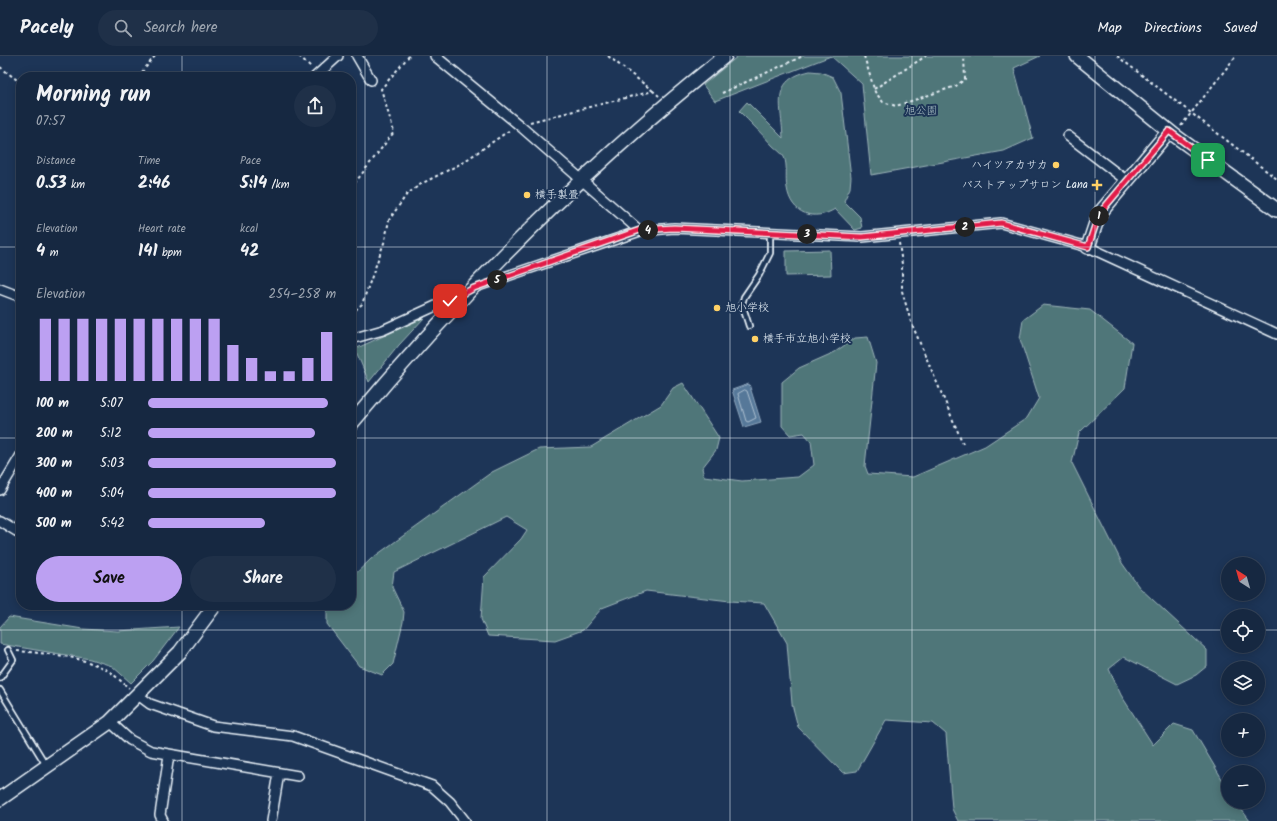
<!DOCTYPE html>
<html lang="en">
<head>
<meta charset="utf-8">
<style>
	body { margin:0; font-family:Kalam,"Klee One",sans-serif; background:#1f3048; color:#f1f3f6; height:100vh; display:flex; flex-direction:column; font-size:15px; white-space:nowrap }
	* { box-sizing:border-box; margin:0 }
	p { font-size:13px; color:#9ea6b1 }
	.icon { flex:none; width:22px; height:22px; fill:none; stroke:currentColor; stroke-width:2; stroke-linecap:round; stroke-linejoin:round }
	.map { position:relative; flex:1; overflow:hidden }
	.sheet { position:absolute; left:16px; top:16px; width:340px; height:538px; display:flex; flex-direction:column; background:#162841; border-radius:16px; box-shadow:0 2px 10px #0003,0 0 0 1px #35445a }
	.sheet>* { flex:none }
	.needle { width:26px; rotate:323deg }
	.tools { position:absolute; left:1221px; top:501px; display:grid; gap:8px }
	.tools a { display:grid; place-items:center; width:44px; height:44px; border-radius:50%; background:#162841; box-shadow:0 2px 10px #0003,0 0 0 1px #35445a; font-size:20px }
	.pin { position:absolute; display:grid; place-items:center; width:34px; height:34px; color:#fff; margin:-17px; border-radius:8px; box-shadow:0 2px 6px #0006 }
	.km { position:absolute; width:20px; height:20px; margin:-10px; border-radius:50%; background:#222; color:#fff; font-size:11px; line-height:20px; text-align:center }
	.round { display:grid; place-items:center; flex:none; width:42px; height:42px; border-radius:21px; background:#1f3048 }
	.overview { display:flex; align-items:center; justify-content:space-between; height:68px; padding:0 20px }
	h1 { font-size:22px; font-weight:800; line-height:30px }
	.metrics { display:grid; grid-template-columns:repeat(3,1fr); gap:6px; height:68px; padding:4px 20px }
	.metrics div { display:grid; align-content:center }
	.metrics b { font-size:17px; font-weight:800 }
	.metrics small { font-size:11px; font-weight:400 }
	.metrics p { font-size:11px }
	.chart { height:112px; padding:8px 20px }
	.chart p { display:flex; justify-content:space-between }
	.chart svg { width:100%; height:72px; margin-top:4px; stroke:#bca0f2; stroke-width:6 }
	.primary-button { display:flex; gap:8px; margin-top:auto; padding:8px 20px }
	.primary-button a { flex:1; height:46px; border-radius:24px; background:#bca0f2; color:#111; font-size:16px; font-weight:800; line-height:46px; text-align:center }
	.primary-button a+a { background:#1f3048; color:#f1f3f6 }
	ul { padding:0 20px; list-style:none; font-size:13px }
	li { display:grid; grid-template-columns:64px 48px 1fr; align-items:center; height:30px }
	li i { height:10px; border-radius:5px; background:#bca0f2 }
	header { display:flex; align-items:center; gap:24px; box-sizing:border-box; height:56px; padding:0 20px; background:#162841; border-bottom:1px solid #35445a }
	header strong { font-size:19px }
	nav { display:flex; gap:22px; margin-inline-start:auto; font-size:14px }
	.search { width:280px; height:36px; background:#1f3048; display:flex; align-items:center; gap:10px; box-sizing:border-box; padding:0 14px; border-radius:22px; color:#9ea6b1; font-size:15px }
	.map>svg:first-child { display:block }
</style>
</head>
<body>
<header>
<strong>Pacely</strong>
<div class="search"><svg class="icon" aria-label="search" viewBox="0 0 24 24"><circle cx="10" cy="10" r="6"/><path d="M15 15l6 6"/></svg>Search here</div>
<nav><a>Map</a><a>Directions</a><a>Saved</a></nav>
</header>
<div class="map">
<svg width="1277" height="765" viewBox="0 0 1277 765">
	<rect width="100%" height="100%" fill="#1d3557"/>
	<filter id="ink" filterUnits="userSpaceOnUse"><feTurbulence type="fractalNoise" baseFrequency=".025" numOctaves="2"/><feDisplacementMap in="SourceGraphic" scale="8" xChannelSelector="R" yChannelSelector="G"/><feConvolveMatrix kernelMatrix="1 2 1 2 8 2 1 2 1" color-interpolation-filters="sRGB"/></filter>
	<g filter="url(#ink)">
		<path fill="#507679" stroke="#9cb4b8" d="M738 0H1040L1014 12 1033 82 1004 95 871 119 862 28 831 0 715 45 703 29Z
			M810 15 821 16 833 21 841 37 851 121 850 132 844 145 860 161 862 172 855 174 835 153C814 166 791 158 787 132 785 123 788 109 784 101 782 97 776 93 773 90 762 78 750 66 739 55L747 46 783 82C782 50 769 24 810 15Z
			M830 194 831 219 786 220V195Z
			M1043 249 1090 254 1132 287 1125 332 1079 377 1072 407 1122 507 1139 531 1207 594V610L1196 619 1177 628 1124 601 1109 613 1121 639 1153 689 1174 668 1193 674 1228 733V746H1236L1250 765H958L952 753 946 678 933 667 886 664 857 715 843 717 798 671 792 648 787 587 764 547 730 545 646 535 602 552 583 574 555 584 488 580 481 563 484 521 521 483 527 474 506 461 394 516 392 531 404 556 403 566 393 608 382 619 359 610 327 568V549H351V522L371 503 492 416 539 393 591 391 661 349 673 332 683 327 719 382 716 394 702 412 704 420 742 425 798 421 814 409 811 385 804 377 790 379 782 370V326L799 312 835 296 855 282 868 281 876 307 865 410 868 418 913 421 985 390 1027 362 1039 342 1020 283 1023 264Z
			M425 261 399 289 369 326 355 293Z
			M9 561 83 573 118 575 179 571 153 605 131 627 112 610 90 603 0 588V571Z"/>
		<path fill="#567899" stroke="#90a8bf" d="M749 328 761 366 744 371 732 334Z"/>
		<g fill="none" stroke-linecap="round" stroke-linejoin="round">
			<path stroke="#aec1d2" stroke-width="1" d="M745 334 747 335 756 362 748 366 746 365 738 338Z"/>
			<defs>
				<path id="lane" d="M749 270 742 248 744 241 759 219 770 197V176
					M0 622 13 604 8 594
					M0 634 46 709"/>
				<path id="street" d="M357 0 371 24
					M435 0 519 69 640 175
					M315 21 338 0
					M1068 80 1127 125
					M475 231 640 175 674 172 862 181 1001 167 1088 191 1277 278
					M0 233 21 241
					M351 283 383 274 464 237
					M0 434 21 399
					M0 465 21 478
					M138 639 150 648 213 670 293 680 432 730 450 746 465 765
					M110 666 130 684 151 695 298 720
					M163 765 160 759 169 699
					M271 765 279 717"/>
				<path id="secondary" d="M1077 0 1174 79 1277 154
					M1088 191 1099 158 1169 75
					M351 368C462 235 590 108 725 0
					M0 743 110 666 180 596 215 549"/>
			</defs>
			<use href="#lane" stroke="#e8f1f8" stroke-width="8"/>
			<use href="#street" stroke="#e8f1f8" stroke-width="12"/>
			<use href="#secondary" stroke="#e8f1f8" stroke-width="16"/>
			<path stroke="#e8f1f8" stroke-width="2" stroke-dasharray="3 3" stroke-linecap="butt" d="M299 0 311 11
				M608 0 653 35
				M864 0 875 36 883 46 896 50 956 30 965 23 964 0
				M1117 0 1277 123
				M0 11 21 27
				M138 21 155 0
				M874 33 926 0
				M722 37 803 0
				M530 66 653 35 659 40
				M1181 70 1236 0
				M351 132 394 76 381 33 409 0
				M899 187 902 208V235L911 266 964 390
				M351 258 362 248 385 184 389 164 407 138 421 128 462 107 510 74
				M17 595C48 598 82 599 110 616 117 621 123 627 129 632"/>
			<use href="#lane" stroke="#1d3557" stroke-width="4.5"/>
			<use href="#street" stroke="#1d3557" stroke-width="9"/>
			<use href="#secondary" stroke="#1d3557" stroke-width="13"/>
		</g>
	</g>
	<g fill="none" stroke-linecap="round" stroke-linejoin="round" filter="url(#ink)">
		<defs>
			<path id="route" d="M450 245 474 232 640 174 674 172 862 181 1001 167 1088 191 1099 158 1169 75 1208 104"/>
		</defs>
		<use href="#route" stroke="#fff" stroke-width="8"/>
		<use href="#route" stroke="#e11d48" stroke-width="5"/>
	</g>
	<path fill="none" stroke="#e8f1f8" stroke-width="1" stroke-opacity="0.55" d="M182 0V21M365 0V765M547 0V765M730 0V765M912 0V765M1095 0V765M0 191H21M351 191H1277M0 382H21M351 382H1277M182 549V765M0 574H1228M1258 574H1277"/>
	<g fill="#ffd166" stroke="#1d3557" stroke-width="1.5">
		<circle cx="1056" cy="109" r="4"/>
		<path d="M1095 123h4v4h4v4h-4v4h-4v-4h-4v-4h4z"/>
		<circle cx="527" cy="139" r="4"/>
		<circle cx="717" cy="252" r="4"/>
		<circle cx="755" cy="283" r="4"/>
	</g>
	<g text-anchor="middle" dominant-baseline="central" stroke-width="4" stroke-linejoin="round" paint-order="stroke">
		<g font-size="11" fill="#abc0c5" stroke="#1d3557">
			<text x="921" y="55">旭公園</text>
		</g>
		<g font-size="11" fill="#e8f1f8" stroke="#1d3557" text-anchor="start">
			<text x="1048" y="109" text-anchor="end">ハイツアカサカ</text>
			<text x="1088" y="129" text-anchor="end">バストアップサロン Lana</text>
			<text x="535" y="139">横手製畳</text>
			<text x="725" y="252">旭小学校</text>
			<text x="763" y="283">横手市立旭小学校</text>
		</g>
	</g>
</svg>
<div class="tools">
<a><svg class="needle" viewBox="-14 -14 28 28"><path d="M0-13l5 13h-10z" fill="#e53935"/><path d="M0 13l5-13h-10z" fill="#9ea6b1"/></svg></a>
<a><svg class="icon" aria-label="locate" viewBox="0 0 24 24"><circle cx="12" cy="12" r="6"/><path d="M12 2v4M12 18v4M2 12h4M18 12h4"/></svg></a>
<a><svg class="icon" aria-label="layers" viewBox="0 0 24 24"><path d="M12 4l9 5-9 5-9-5zM3 14l9 5 9-5"/></svg></a>
<a>+</a>
<a>−</a>
</div>
<div class="pin" style="left:1208px;top:104px;background:#1e9e55"><svg class="icon" aria-label="arrive" viewBox="0 0 24 24"><path d="M6 21V4h12l-3 4 3 4H6"/></svg></div>
<div class="pin" style="left:450px;top:245px;background:#d93025"><svg class="icon" aria-label="check" viewBox="0 0 24 24"><path d="M5 12l5 5 9-10"/></svg></div>
<b class="km" style="left:1099px;top:160px">1</b>
<b class="km" style="left:965px;top:171px">2</b>
<b class="km" style="left:807px;top:178px">3</b>
<b class="km" style="left:648px;top:174px">4</b>
<b class="km" style="left:497px;top:224px">5</b>
<section class="sheet">
<div class="overview"><div><h1>Morning run</h1><p>07:57</p></div><a class="round"><svg class="icon" aria-label="share" viewBox="0 0 24 24"><path d="M12 15V3M7 8l5-5 5 5M5 13v7h14v-7"/></svg></a></div>
<div class="metrics">
<div><p>Distance</p><b>0.53<small> km</small></b></div>
<div><p>Time</p><b>2:46</b></div>
<div><p>Pace</p><b>5:14<small> /km</small></b></div>
</div>
<div class="metrics">
<div><p>Elevation</p><b>4<small> m</small></b></div>
<div><p>Heart rate</p><b>141<small> bpm</small></b></div>
<div><p>kcal</p><b>42</b></div>
</div>
<div class="chart"><p><span>Elevation</span>254–258 m</p>
<svg viewBox="0 0 160 44" preserveAspectRatio="none"><path d="M5 44V6M15 44V6M25 44V6M35 44V6M45 44V6M55 44V6M65 44V6M75 44V6M85 44V6M95 44V6M105 44V22M115 44V30M125 44V38M135 44V38M145 44V30M155 44V14"/></svg>
</div>
<ul>
<li><b>100 m</b>5:07<i style="width:96%"></i></li>
<li><b>200 m</b>5:12<i style="width:89%"></i></li>
<li><b>300 m</b>5:03<i style="width:100%"></i></li>
<li><b>400 m</b>5:04<i style="width:100%"></i></li>
<li><b>500 m</b>5:42<i style="width:62%"></i></li>
</ul>
<div class="primary-button"><a>Save</a><a>Share</a></div>
</section>
</div>
</body>
</html>
